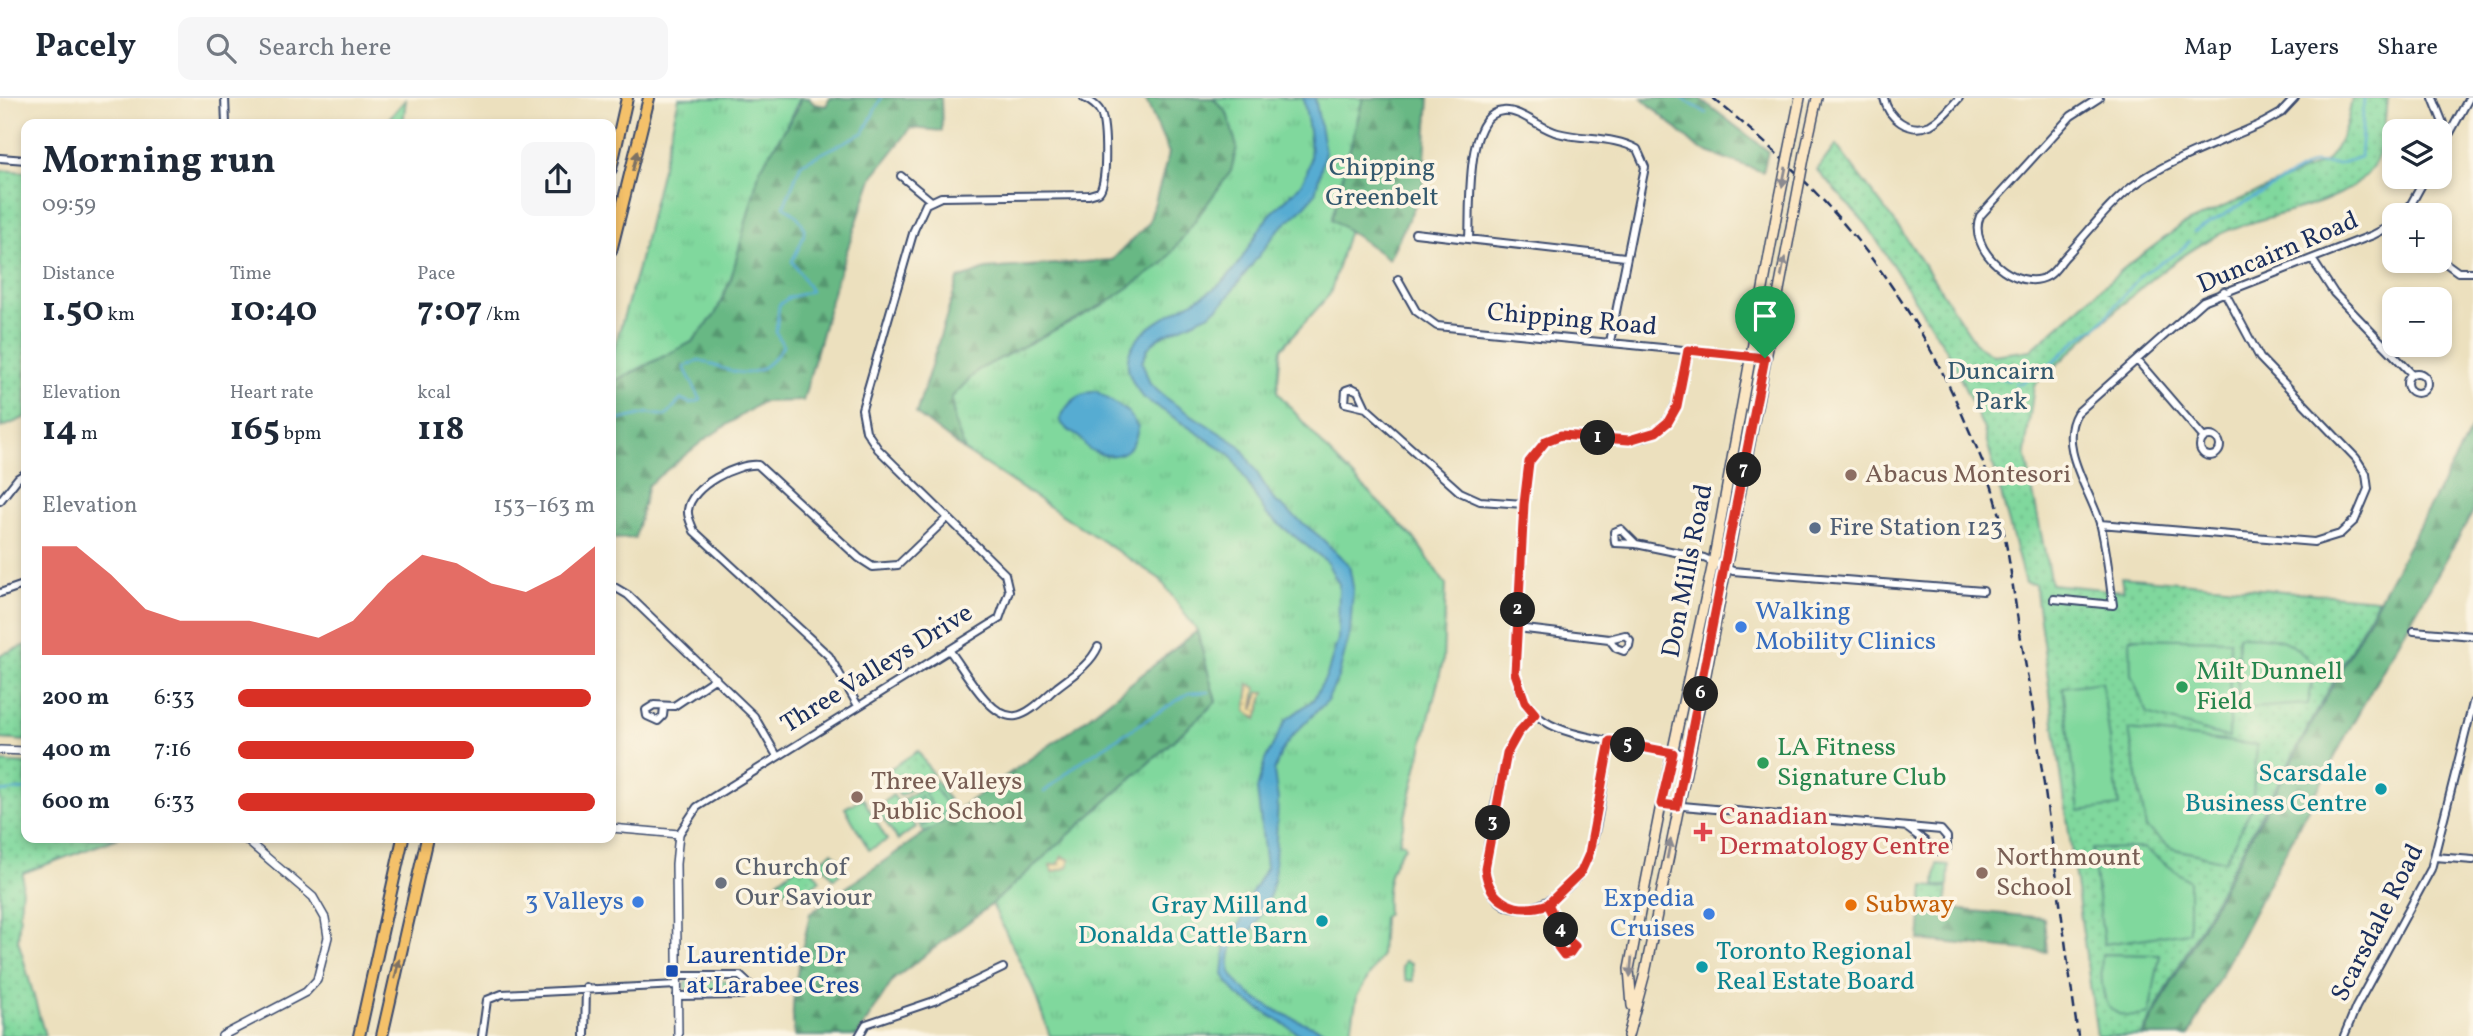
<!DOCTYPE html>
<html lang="en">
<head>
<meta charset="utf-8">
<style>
	body { margin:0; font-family:Vollkorn,serif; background:#f6f6f7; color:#1f2937; height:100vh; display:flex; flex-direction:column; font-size:26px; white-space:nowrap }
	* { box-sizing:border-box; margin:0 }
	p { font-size:23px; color:#747a83 }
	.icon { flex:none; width:38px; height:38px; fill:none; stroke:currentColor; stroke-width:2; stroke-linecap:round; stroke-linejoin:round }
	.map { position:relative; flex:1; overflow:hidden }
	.sheet { position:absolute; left:21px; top:21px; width:595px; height:724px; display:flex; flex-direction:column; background:#fff; border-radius:14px; box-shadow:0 4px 10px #0003 }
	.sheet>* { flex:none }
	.controls { position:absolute; left:2382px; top:21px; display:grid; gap:14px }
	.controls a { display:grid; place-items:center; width:70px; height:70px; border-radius:14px; background:#fff; box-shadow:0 4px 10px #0003; font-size:35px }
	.pin { position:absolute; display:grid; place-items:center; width:60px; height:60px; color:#fff; margin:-72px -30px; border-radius:50% 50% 50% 0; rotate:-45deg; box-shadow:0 0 7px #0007 }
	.pin .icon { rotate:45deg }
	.km { position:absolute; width:35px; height:35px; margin:-18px; border-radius:50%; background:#222; color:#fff; font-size:19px; line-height:35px; text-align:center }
	.round { display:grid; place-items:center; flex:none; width:74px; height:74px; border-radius:14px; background:#f6f6f7 }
	.head { display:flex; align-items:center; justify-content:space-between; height:119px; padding:0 21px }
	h1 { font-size:38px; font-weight:700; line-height:52px }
	.stats { display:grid; grid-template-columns:repeat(3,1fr); gap:10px; height:119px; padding:7px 21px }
	.stats div { display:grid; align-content:center }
	.stats b { font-size:35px; font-weight:700 }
	.stats small { font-size:19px; font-weight:400 }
	.stats p { font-size:19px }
	.chart { height:196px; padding:14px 21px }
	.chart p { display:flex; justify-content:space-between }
	.chart svg { width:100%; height:126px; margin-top:7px; fill:#d93025; opacity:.7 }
	ul { padding:0 21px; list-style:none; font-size:23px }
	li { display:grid; grid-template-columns:112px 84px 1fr; align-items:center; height:52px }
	li i { height:18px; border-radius:9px; background:#d93025 }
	header { display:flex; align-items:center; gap:42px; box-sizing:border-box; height:98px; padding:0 35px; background:#fff; border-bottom:2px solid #e0e1e3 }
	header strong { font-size:33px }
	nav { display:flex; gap:38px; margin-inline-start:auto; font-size:24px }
	.search { width:490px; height:63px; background:#f6f6f7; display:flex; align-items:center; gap:18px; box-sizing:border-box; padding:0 24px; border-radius:14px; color:#747a83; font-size:26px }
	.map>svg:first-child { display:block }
</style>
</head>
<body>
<header>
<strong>Pacely</strong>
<div class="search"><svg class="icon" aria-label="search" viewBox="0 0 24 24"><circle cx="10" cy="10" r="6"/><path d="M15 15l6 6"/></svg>Search here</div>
<nav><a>Map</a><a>Layers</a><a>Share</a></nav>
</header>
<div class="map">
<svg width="2473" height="938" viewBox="0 0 2473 938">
	<defs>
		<pattern id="grass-tufts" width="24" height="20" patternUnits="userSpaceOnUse" patternTransform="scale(1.75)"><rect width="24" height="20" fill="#80d89d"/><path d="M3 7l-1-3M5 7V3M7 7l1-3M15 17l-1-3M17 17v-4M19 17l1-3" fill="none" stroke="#6eba8a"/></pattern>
		<pattern id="forest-firs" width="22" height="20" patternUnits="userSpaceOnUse" patternTransform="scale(1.75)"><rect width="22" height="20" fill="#68b884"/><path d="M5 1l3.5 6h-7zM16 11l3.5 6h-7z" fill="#55966f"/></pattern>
		<pattern id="sand-dots" width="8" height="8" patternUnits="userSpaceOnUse" patternTransform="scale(1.75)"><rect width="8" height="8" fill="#eeda9e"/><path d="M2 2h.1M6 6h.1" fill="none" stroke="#ccbb8a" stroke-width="1.8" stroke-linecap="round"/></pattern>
		<pattern id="park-dots" width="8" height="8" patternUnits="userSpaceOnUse" patternTransform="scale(1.75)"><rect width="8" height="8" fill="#80d89d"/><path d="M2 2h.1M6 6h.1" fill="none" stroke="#6eba8a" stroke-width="1.8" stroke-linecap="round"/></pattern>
	</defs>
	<rect width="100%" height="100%" fill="#fcf5e5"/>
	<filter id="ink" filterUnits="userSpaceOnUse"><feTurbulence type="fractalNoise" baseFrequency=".0143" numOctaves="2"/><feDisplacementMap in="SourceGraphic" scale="14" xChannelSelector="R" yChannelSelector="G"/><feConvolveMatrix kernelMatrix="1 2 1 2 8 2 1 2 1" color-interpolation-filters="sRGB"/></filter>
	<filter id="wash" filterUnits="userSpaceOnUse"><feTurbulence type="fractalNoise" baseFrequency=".00686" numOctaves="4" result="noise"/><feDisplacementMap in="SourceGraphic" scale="28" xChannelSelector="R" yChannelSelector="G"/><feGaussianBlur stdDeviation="1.57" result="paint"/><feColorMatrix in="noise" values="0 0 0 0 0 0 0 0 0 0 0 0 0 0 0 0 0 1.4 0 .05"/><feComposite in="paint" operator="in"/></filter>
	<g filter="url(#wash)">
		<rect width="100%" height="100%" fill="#ece0be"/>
		<path fill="url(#grass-tufts)" stroke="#4e847e" stroke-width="2" d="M679 0H800L781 39 742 141 731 181 715 217 692 244 611 285V261L638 170Z
			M1213 0H1363L1332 121 1349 131 1330 196 1281 251 1277 294 1328 353 1414 440 1446 487 1443 563 1399 744 1404 745 1405 749C1389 767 1385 790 1387 815L1383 819 1381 858 1357 898 1350 938H1050L1032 888 992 806 1216 604 1197 533 1160 481 965 353 955 325 951 300 978 272 1108 204 1134 183 1231 73 1227 15Z
			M406 1 403 26H384Z
			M1405 863 1412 865 1413 883 1406 882 1402 869Z
			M687 883H741L745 890 687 894 684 887Z"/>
		<path fill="url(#forest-firs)" stroke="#427471" stroke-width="2" d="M800 0H809L814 6 826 8 830 0H941L942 33 911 30 873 78 836 184 803 303 762 304 704 342 648 387 635 440 611 441V285L692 244 715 217 731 181 760 71 798 10Z
			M1145 0H1213L1227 15 1237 49 1231 73 1164 165 1108 204 978 272 951 300 955 325 965 353 916 316 958 181 986 171 1112 162 1149 125 1169 55Z
			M1363 0H1429L1423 91 1389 161 1332 121Z
			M1642 0H1699L1768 53 1763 74 1699 51Z
			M2473 328V414L2351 628 2189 938H2143Z
			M1197 533 1216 604 992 806 894 881 857 938H795C787 900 803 853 810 815L1077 628Z
			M1922 808 2044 820 2047 854 1919 842Z"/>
		<path fill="url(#sand-dots)" stroke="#84847e" stroke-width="2" d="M1249 586 1256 590 1253 612 1259 594H1265L1257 621 1246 613Z
			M1062 758 1070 762 1068 769 1053 774 1050 767 1059 766Z"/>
		<path fill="url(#park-dots)" stroke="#4e847e" stroke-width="2" d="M2352 0H2387C2384 25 2385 57 2367 76 2333 113 2260 115 2216 138 2152 171 2089 239 2034 287L2025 354 2051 486 2123 493 2121 479 2378 501 2141 938H2097L2035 486 2025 485 1983 329 1948 254 1867 127 1817 72 1836 47 1903 135 1977 247 1993 257 2031 252 2123 171 2182 127 2325 64C2342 44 2348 26 2352 0Z
			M0 72 26 74V319L1 330Z
			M26 547V643L0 641V557Z
			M918 653 933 677 900 698 885 674Z
			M0 664 26 666V740H118L23 775 18 842 45 938H0Z
			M935 681 957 715 925 735 903 702Z
			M832 754 846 770 834 781 820 764Z
			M805 762 820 782 794 803 778 783Z
			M1924 788 1947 790 1946 810 1922 808Z"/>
		<path fill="#80d89d" stroke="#4e847e" stroke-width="2" d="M2238 538C2276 539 2291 538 2315 570L2308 606 2238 611Z
			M2130 540 2230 542 2229 640 2147 616 2131 576Z
			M2102 584 2119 708 2079 713 2063 589Z
			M2129 632 2257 647 2252 709 2225 763 2171 750 2146 730Z
			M934 688 949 711 939 718 924 695Z
			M893 697 916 729 898 742 876 710Z
			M920 698 935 721 924 728 909 705Z
			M863 700 887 742 869 752 845 710Z
			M2144 750 2189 783V834L2104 846 2092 751Z
			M1937 766 1949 767 1948 788H1935Z
			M2102 856 2160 857 2149 916C2101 928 2100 893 2102 856Z"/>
		<path fill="#56acd2" stroke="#386e98" stroke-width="2" d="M1303 0H1315L1325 54 1315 96 1301 112 1278 132 1223 205 1210 216 1159 239 1148 250 1142 264 1150 286 1168 302 1240 348 1274 402 1319 438 1349 467 1353 489 1350 535 1338 580 1327 603 1293 637 1281 654 1274 674 1278 702 1274 782 1269 800 1254 830 1233 847C1231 856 1228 865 1231 874 1243 905 1311 928 1339 938H1303L1237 897 1223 877 1226 844 1240 826 1251 796 1266 770 1257 691 1265 662 1286 622 1313 602 1327 577 1338 541 1339 486 1326 463 1266 416 1231 357 1144 300C1090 238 1184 215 1219 187 1243 167 1251 140 1269 118 1282 103 1300 93 1307 74 1315 53 1307 21 1303 0Z
			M1096 293 1128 314 1138 329C1135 356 1115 364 1091 352 1085 350 1084 344 1080 340 1072 334 1065 332 1060 322 1067 304 1078 296 1096 293Z"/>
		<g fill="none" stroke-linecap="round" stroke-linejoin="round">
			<path stroke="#56acd2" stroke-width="2.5" d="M1681 0 1706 15
				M2194 134 2313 65 2338 66 2360 59 2364 0
				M1982 275 2009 282
				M2015 285 2021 286 2037 272 2049 268 2079 240 2099 227 2142 176 2179 154 2190 143
				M611 324 648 315 666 318 681 301 690 305 701 302 684 269 699 262C738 276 758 287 783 248L776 234 779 207 788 200 811 193 792 163C806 136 813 127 784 108L801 66 864 34 881 0
				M0 694 26 691
				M1044 694 1080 664 1189 595 1209 594"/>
		</g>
	</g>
	<g filter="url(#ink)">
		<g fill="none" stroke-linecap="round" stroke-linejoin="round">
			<defs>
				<path id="minor" d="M225 0 226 26
					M1884 0C1888 20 1909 36 1930 27 1942 21 1951 9 1959 0
					M2099 0 2071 18 1980 118C1966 151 2017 196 2048 178 2056 173 2060 164 2066 158 2088 135 2108 107 2133 88 2163 64 2226 42 2263 25L2281 15 2295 0
					M2433 0 2443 25V44
					M2440 53 2469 0
					M0 60 26 62
					M901 78 930 102
					M2405 117 2426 79
					M1415 135 1625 159
					M1469 140C1471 111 1464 16 1503 13 1520 11 1541 31 1558 35 1584 42 1614 38 1637 51L1645 69 1610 244
					M2312 161 2334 195 2412 276
					M2440 161 2458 174H2473
					M1398 181 1416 213 1437 228 1765 260
					M1688 252C1681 291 1678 339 1629 342L1561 337 1546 343 1529 364 1524 406 1515 564C1516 627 1563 634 1613 644 1639 649 1663 654 1689 656
					M2137 262 2204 340
					M2407 285a10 10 0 1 1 20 0a10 10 0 1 1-20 0Z
					M1366 310 1345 305 1346 292 1352 290 1358 293 1366 310 1460 394 1480 403 1524 406
					M2200 348a10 10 0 1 1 20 0a10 10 0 1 1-20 0Z
					M0 403 18 380 26 375
					M2100 426 2314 444 2340 436 2355 422 2368 391 2366 376 2356 360 2260 260 2224 193
					M1621 431 1636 446 1615 445 1614 434Z
					M1636 446 1704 460 1733 473 1983 493
					M611 487 628 497 754 618 777 658
					M0 495 26 486
					M2054 501 2113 507C2109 480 2107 451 2100 425 2090 392 2057 348 2077 315L2203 203 2373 137 2394 126
					M1517 530 1609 541 1616 550 1624 553 1629 548 1630 542 1625 537 1609 541
					M2414 533 2473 538
					M949 552C964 570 990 622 1016 618 1030 616 1045 599 1056 590 1071 578 1090 567 1098 549
					M857 606 829 558 694 433C692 427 687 419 688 412 691 388 737 365 758 367L859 460 873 469 898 467 946 421
					M664 609 663 618 658 623 647 618 646 612 654 607 674 608 716 580
					M1535 616C1527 625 1517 635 1512 646 1502 663 1482 763 1487 781 1501 835 1561 805 1581 773 1598 748 1604 675 1610 643
					M1661 706 1941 732 1947 739V750L1938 753 1906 729
					M679 736 697 709 999 521 1009 493 1005 476 878 351 866 333 862 311 914 132 926 106 941 99 1089 97 1099 94C1108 85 1106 28 1101 15 1098 8 1091 4 1084 0
					M2435 759 2473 762
					M1548 806 1564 838 1557 849 1564 857 1570 855 1575 848 1564 838
					M677 878H740L750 887 742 897 677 898
					M482 938 487 902 502 896 677 887
					M585 938 586 889
					M859 938 866 926 934 903 1003 870
					M2344 938 2356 909 2431 771 2473 605"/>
				<path id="tertiary" d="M0 652 26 653
					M611 730 679 736 676 766 678 938
					M222 938 306 894 317 882 328 839 325 820 313 799 244 740"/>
				<path id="secondary" d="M1791 44 1800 0
					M1805 55 1817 0
					M1632 908 1629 871 1660 712 1713 465 1777 114
					M1628 938 1645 875 1704 586 1792 124"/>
				<path id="motorway" d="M611 71 627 0
					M611 153 649 0
					M359 938 403 740
					M382 938 427 740"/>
			</defs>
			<use href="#minor" stroke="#3a4a6c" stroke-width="10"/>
			<use href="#tertiary" stroke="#3a4a6c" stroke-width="10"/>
			<use href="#secondary" stroke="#3a4a6c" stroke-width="12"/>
			<use href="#motorway" stroke="#3a4a6c" stroke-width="14"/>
			<use href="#minor" stroke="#fff" stroke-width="6"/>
			<use href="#tertiary" stroke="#fff" stroke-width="7"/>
			<use href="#secondary" stroke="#fbe6c3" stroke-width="9"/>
			<use href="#motorway" stroke="#f4c16a" stroke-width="10"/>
			<path stroke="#1b2f5e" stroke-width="2.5" stroke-dasharray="10 5" stroke-linecap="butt" d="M1713 0C1825 92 1903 182 1962 316 1975 346 1990 378 1998 410 2009 450 2013 494 2020 535 2044 668 2059 804 2078 938"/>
			<defs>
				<path id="secondary-bridge" d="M1777 114 1791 44
					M1792 124 1805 55"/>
			</defs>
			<use href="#secondary-bridge" stroke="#3a4a6c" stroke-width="12" stroke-linecap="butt"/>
			<use href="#secondary-bridge" stroke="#fbe6c3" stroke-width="9"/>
		</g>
		<defs><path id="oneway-solid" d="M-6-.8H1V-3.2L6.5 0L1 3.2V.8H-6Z" transform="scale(1.75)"/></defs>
		<g fill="#7d7163">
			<use href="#oneway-solid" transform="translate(635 63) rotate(-76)"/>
			<use href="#oneway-solid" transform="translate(397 871) rotate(-77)"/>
		</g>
		<g fill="#8b8a90">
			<use href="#oneway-solid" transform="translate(1784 79) rotate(101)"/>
			<use href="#oneway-solid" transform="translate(1783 169) rotate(-79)"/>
			<use href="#oneway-solid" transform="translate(1669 751) rotate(-79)"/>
			<use href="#oneway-solid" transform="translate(1631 869) rotate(95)"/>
		</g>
	</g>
	<g fill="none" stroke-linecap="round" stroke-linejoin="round" filter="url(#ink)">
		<defs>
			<path id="route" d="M1765 260 1688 252 1677 308 1668 324 1656 334 1629 342 1561 337 1546 343 1529 364 1524 406 1515 575 1525 604 1535 616 1518 635 1507 655 1485 771C1489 805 1517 817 1548 806L1564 838 1558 849 1564 857 1570 855 1575 848 1564 838 1548 806 1581 774 1589 756 1610 643 1673 655 1661 706 1677 708 1765 260"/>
		</defs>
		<use href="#route" stroke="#fff" stroke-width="14"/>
		<use href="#route" stroke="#d93025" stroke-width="9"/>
	</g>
	<g fill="#8d6e63" stroke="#fcf5e5" stroke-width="2.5">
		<circle cx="1851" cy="377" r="7"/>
		<circle cx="857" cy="699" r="7"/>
		<circle cx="1982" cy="775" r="7"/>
	</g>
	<circle fill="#5c6f8a" stroke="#fcf5e5" stroke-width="2.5" cx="1815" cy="430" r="7"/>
	<g fill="#3f7fe0" stroke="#fcf5e5" stroke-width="2.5">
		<circle cx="1741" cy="529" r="7"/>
		<circle cx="638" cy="804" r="7"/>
		<circle cx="1709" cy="816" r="7"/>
	</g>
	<g fill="#2e9e5b" stroke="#fcf5e5" stroke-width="2.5">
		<circle cx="2182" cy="589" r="7"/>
		<circle cx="1763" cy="665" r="7"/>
	</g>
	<g fill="#0f9aa8" stroke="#fcf5e5" stroke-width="2.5">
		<circle cx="2381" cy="691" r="7"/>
		<circle cx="1322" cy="823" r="7"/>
		<circle cx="1702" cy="869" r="7"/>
	</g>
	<path fill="#e0444e" stroke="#fcf5e5" stroke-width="2.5" d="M1699.5 723.5h7v7h7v7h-7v7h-7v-7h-7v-7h7z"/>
	<circle fill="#6b7280" stroke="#fcf5e5" stroke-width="2.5" cx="721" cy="785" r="7"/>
	<circle fill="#e8710a" stroke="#fcf5e5" stroke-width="2.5" cx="1851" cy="807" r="7"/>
	<rect fill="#1a4fb4" stroke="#fcf5e5" stroke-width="2.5" x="665" y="866" width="14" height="14" rx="3.5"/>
	<g text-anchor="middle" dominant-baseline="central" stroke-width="7" stroke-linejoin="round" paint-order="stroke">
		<g font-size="26" fill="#34596e" stroke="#fcf5e5">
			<text x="1382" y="70">Chipping<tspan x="1382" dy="30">Greenbelt</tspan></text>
			<text x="2001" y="274">Duncairn<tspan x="2001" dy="30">Park</tspan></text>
		</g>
		<g font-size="26" fill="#1b2f5e" stroke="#fcf5e5">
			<text transform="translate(2278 155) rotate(-23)">Duncairn Road</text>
			<text transform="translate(1572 222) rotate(5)">Chipping Road</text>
			<text transform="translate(1688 473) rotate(-79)">Don Mills Road</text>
			<text transform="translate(877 571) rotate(-32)">Three Valleys Drive</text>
			<text transform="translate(2378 825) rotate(-63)">Scarsdale Road</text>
		</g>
		<g font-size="26" fill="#785e54" stroke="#fcf5e5" text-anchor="start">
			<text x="1865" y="377">Abacus Montesori</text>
			<text x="871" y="684">Three Valleys<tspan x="871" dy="30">Public School</tspan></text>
			<text x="1996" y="760">Northmount<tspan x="1996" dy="30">School</tspan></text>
		</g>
		<g font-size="26" fill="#4e5e75" stroke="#fcf5e5" text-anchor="start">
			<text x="1829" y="430">Fire Station 123</text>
		</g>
		<g font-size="26" fill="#366cbe" stroke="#fcf5e5" text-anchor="end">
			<text x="1755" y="514" text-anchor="start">Walking<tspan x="1755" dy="30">Mobility Clinics</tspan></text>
			<text x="1695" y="801">Expedia<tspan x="1695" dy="30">Cruises</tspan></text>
			<text x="624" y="804">3 Valleys</text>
		</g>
		<g font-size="26" fill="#27864d" stroke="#fcf5e5" text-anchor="start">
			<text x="2196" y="574">Milt Dunnell<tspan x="2196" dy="30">Field</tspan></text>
			<text x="1777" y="650">LA Fitness<tspan x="1777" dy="30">Signature Club</tspan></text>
		</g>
		<g font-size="26" fill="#0d838f" stroke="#fcf5e5" text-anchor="end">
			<text x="2367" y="676">Scarsdale<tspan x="2367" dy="30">Business Centre</tspan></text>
			<text x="1308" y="808">Gray Mill and<tspan x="1308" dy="30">Donalda Cattle Barn</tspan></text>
			<text x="1716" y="854" text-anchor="start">Toronto Regional<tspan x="1716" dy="30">Real Estate Board</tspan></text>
		</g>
		<g font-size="26" fill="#be3a42" stroke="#fcf5e5" text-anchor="start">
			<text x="1719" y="719">Canadian<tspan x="1719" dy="30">Dermatology Centre</tspan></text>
		</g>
		<g font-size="26" fill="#5b616d" stroke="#fcf5e5" text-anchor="start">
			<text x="735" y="770">Church of<tspan x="735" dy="30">Our Saviour</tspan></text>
		</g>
		<g font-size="26" fill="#c56008" stroke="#fcf5e5" text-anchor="start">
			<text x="1865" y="807">Subway</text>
		</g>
		<g font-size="26" fill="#164399" stroke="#fcf5e5" text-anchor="start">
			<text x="686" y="858">Laurentide Dr<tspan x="686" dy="30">at Larabee Cres</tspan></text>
		</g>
	</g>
</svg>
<div class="controls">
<a><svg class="icon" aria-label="layers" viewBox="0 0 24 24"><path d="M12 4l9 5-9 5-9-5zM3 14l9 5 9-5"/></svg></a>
<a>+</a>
<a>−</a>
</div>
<div class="pin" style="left:1765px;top:260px;background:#1e9e55"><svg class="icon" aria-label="arrive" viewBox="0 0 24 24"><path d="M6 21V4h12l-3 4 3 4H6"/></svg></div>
<b class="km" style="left:1598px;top:340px">1</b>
<b class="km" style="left:1518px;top:512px">2</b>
<b class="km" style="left:1493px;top:725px">3</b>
<b class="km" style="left:1561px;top:832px">4</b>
<b class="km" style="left:1628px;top:647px">5</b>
<b class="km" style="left:1701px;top:596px">6</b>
<b class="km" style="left:1744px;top:372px">7</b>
<section class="sheet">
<div class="head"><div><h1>Morning run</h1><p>09:59</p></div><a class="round"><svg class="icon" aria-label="share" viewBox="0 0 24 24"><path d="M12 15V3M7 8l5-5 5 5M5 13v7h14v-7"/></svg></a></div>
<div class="stats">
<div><p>Distance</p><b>1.50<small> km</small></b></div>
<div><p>Time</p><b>10:40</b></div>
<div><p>Pace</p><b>7:07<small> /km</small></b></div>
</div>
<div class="stats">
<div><p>Elevation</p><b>14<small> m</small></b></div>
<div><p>Heart rate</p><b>165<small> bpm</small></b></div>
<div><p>kcal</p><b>118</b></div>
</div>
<div class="chart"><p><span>Elevation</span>153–163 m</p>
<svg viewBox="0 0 160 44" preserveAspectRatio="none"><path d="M0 44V6L10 6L20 16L30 28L40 32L50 32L60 32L70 35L80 38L90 32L100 19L110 9L120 12L130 19L140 22L150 16L160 6V44z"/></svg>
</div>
<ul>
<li><b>200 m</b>6:33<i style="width:99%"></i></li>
<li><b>400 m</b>7:16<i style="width:66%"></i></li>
<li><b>600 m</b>6:33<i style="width:100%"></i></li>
</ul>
</section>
</div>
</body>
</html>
